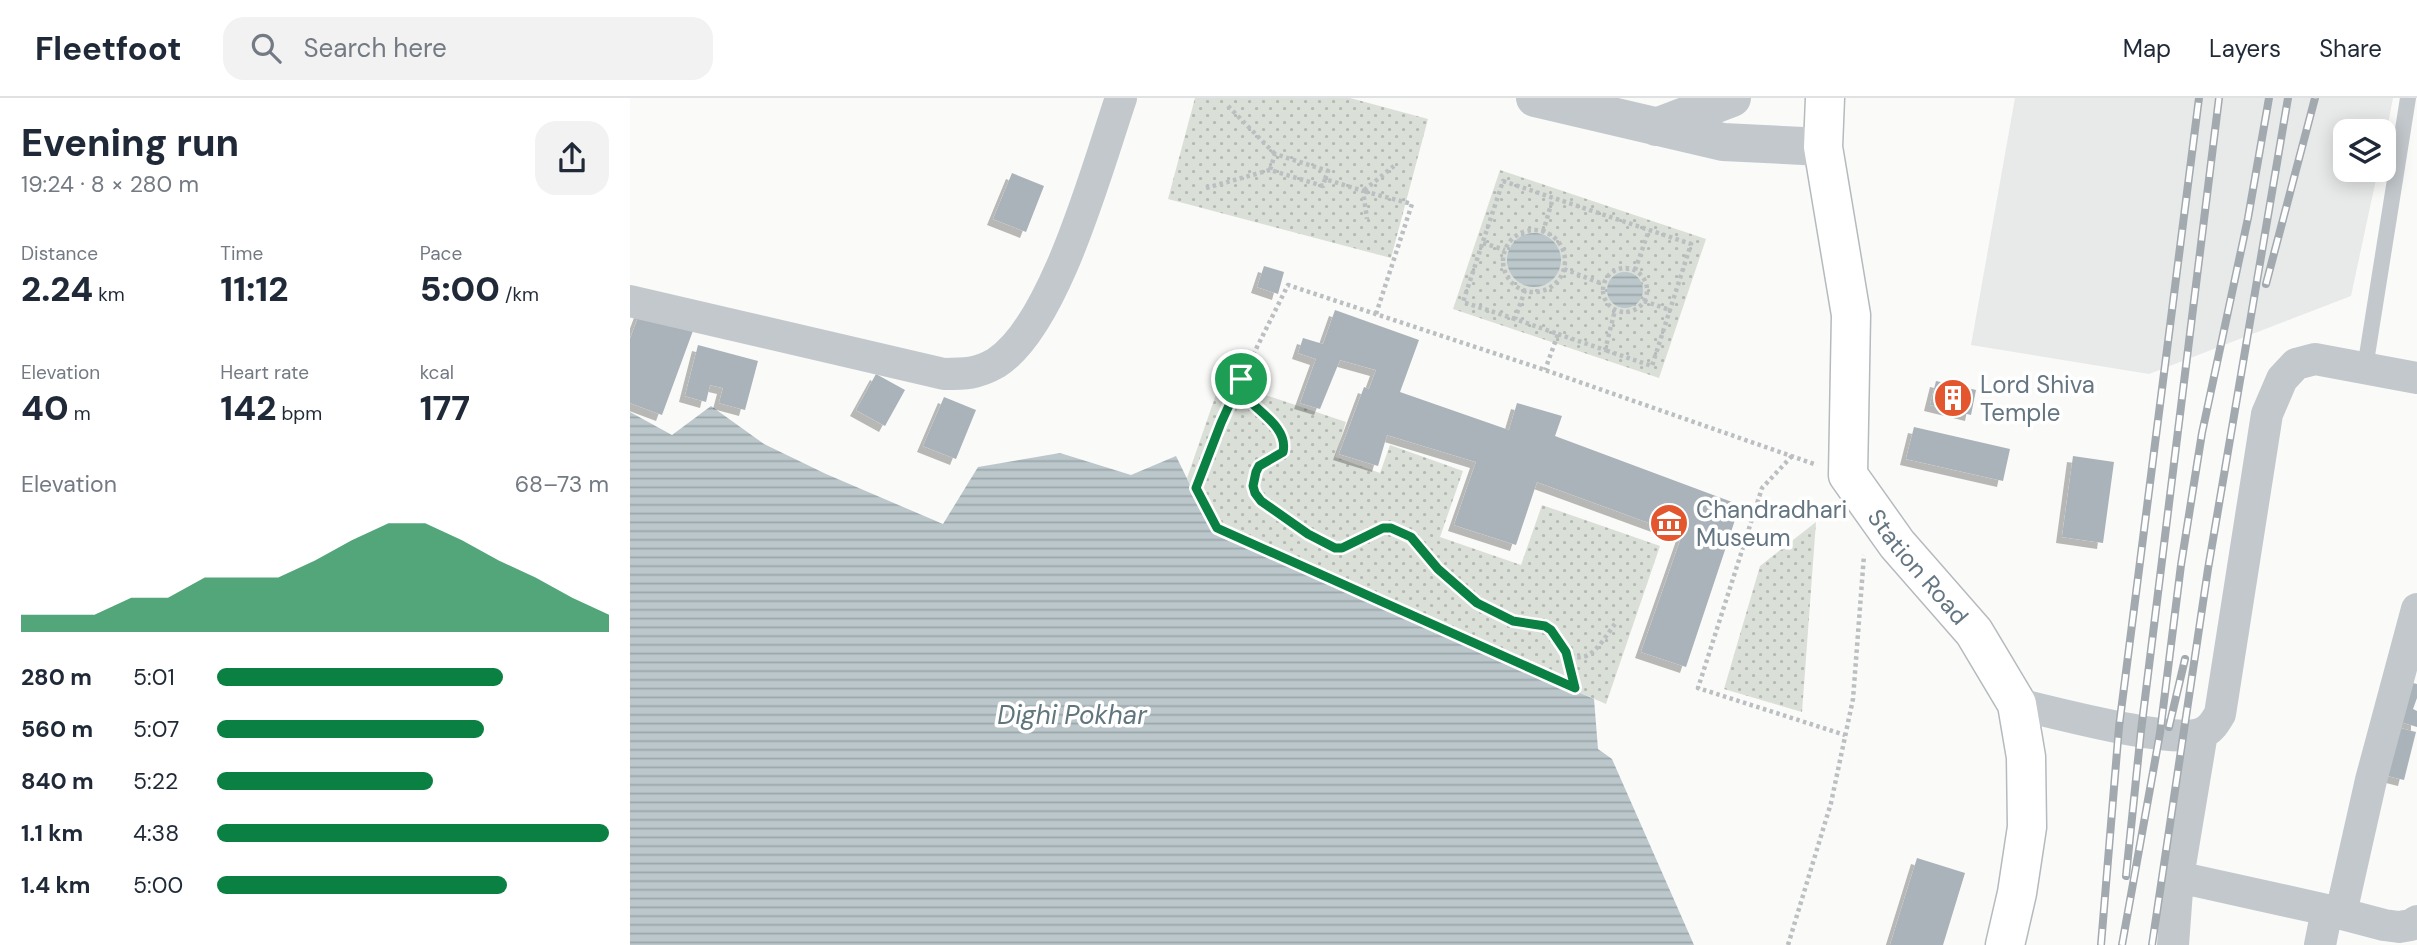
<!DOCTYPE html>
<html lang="en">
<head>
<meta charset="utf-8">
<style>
	body { margin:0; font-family:"DM Sans",sans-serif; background:#f2f2f3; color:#1f2937; height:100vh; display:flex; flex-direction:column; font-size:26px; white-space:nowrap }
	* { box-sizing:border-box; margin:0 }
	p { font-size:23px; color:#747a83 }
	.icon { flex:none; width:38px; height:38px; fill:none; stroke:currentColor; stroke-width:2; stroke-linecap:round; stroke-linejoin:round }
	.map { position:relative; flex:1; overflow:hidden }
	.side { display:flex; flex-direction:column; background:#fff; width:630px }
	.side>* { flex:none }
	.controls { position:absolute; left:1703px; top:21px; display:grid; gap:14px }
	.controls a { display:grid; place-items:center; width:63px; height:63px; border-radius:14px; background:#fff; box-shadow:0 4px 18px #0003; font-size:35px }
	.pin { position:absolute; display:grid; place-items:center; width:60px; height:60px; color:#fff; margin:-30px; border:4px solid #fff; border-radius:50%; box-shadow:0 2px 7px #0007 }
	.round { display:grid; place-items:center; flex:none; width:74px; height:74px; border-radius:21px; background:#f2f2f3 }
	.headline { display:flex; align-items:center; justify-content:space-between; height:119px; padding:0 21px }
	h1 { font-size:38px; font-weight:800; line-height:52px }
	.metrics { display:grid; grid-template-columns:repeat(3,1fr); gap:10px; height:119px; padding:7px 21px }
	.metrics div { display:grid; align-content:center }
	.metrics b { font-size:35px; font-weight:800 }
	.metrics small { font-size:19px; font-weight:400 }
	.metrics p { font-size:19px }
	.chart { height:196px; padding:14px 21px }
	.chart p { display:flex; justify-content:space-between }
	.chart svg { width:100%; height:126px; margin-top:7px; fill:#0b8043; opacity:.7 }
	ul { padding:0 21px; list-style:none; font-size:23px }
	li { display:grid; grid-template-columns:112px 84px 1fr; align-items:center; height:52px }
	li i { height:18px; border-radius:9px; background:#0b8043 }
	header { display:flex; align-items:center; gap:42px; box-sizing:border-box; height:98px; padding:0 35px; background:#fff; border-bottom:2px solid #e0e1e3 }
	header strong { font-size:33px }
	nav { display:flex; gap:38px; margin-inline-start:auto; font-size:24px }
	.search { width:490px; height:63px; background:#f2f2f3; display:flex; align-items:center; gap:18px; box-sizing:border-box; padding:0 24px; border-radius:21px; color:#747a83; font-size:26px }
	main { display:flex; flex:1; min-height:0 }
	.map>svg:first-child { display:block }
</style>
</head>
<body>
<header>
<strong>Fleetfoot</strong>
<div class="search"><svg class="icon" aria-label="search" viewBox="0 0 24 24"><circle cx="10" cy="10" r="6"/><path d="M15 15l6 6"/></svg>Search here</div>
<nav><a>Map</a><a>Layers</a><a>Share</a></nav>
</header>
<main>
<section class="side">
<div class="headline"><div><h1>Evening run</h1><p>19:24 · 8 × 280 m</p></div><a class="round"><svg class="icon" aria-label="share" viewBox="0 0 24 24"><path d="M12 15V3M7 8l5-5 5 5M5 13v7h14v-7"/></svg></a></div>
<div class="metrics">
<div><p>Distance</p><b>2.24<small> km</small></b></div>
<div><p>Time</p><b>11:12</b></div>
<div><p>Pace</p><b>5:00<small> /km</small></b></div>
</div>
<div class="metrics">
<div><p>Elevation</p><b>40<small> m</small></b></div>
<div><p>Heart rate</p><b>142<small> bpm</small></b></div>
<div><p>kcal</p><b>177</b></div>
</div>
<div class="chart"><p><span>Elevation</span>68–73 m</p>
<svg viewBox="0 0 160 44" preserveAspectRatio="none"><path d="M0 44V38L10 38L20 38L30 32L40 32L50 25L60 25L70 25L80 19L90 12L100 6L110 6L120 12L130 19L140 25L150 32L160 38V44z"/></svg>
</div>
<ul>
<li><b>280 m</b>5:01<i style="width:73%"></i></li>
<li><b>560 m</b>5:07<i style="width:68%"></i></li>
<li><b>840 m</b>5:22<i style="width:55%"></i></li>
<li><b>1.1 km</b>4:38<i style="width:100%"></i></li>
<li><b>1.4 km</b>5:00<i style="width:74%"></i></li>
</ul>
</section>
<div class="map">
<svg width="1787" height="847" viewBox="0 0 1787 847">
	<defs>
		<pattern id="park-dots" width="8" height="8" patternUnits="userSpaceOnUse" patternTransform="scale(1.75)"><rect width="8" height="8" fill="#dadfd7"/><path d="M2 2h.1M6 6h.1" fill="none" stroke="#b4b9b4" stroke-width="1.8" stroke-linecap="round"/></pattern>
		<pattern id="water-rules" width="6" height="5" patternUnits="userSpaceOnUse" patternTransform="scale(1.75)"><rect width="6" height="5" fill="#bbc7cb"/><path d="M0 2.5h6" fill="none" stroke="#9ca6aa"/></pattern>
		<filter id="shadow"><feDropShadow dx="-6" dy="6" stdDeviation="0" flood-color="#0004"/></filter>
	</defs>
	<rect width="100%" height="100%" fill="#fafaf8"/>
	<path fill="#e8e9e9" d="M1385 0H1763L1754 47V33H1715V72H1748L1721 198 1519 276 1341 247Z"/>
	<path fill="url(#park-dots)" d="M565 0H720L798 21 761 160 538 101Z
		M870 72 1076 141 1029 280 823 211Z
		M591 282 716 324 705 359 750 375 760 347 833 373 810 439 891 467 912 407 1030 448 976 606 584 436 557 380Z
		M1186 424 1172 614 1094 591 1130 468Z"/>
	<path fill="url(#water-rules)" d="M877 162a27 27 0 1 1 54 0a27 27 0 1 1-54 0Z
		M977 192a18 18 0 1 1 36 0a18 18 0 1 1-36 0Z
		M81 308 134 346 196 376 313 426 348 369 430 355 501 377 546 358 584 436 964 601 968 651 982 661 1064 847H0V314L42 337Z"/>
	<path fill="#aab3b9" filter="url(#shadow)" d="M382 75 414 88 396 134 363 121Z
		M634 168 654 174 648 196 627 189Z
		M11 211 64 230 32 317 0 305V241Z
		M705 212 789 242 770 294 879 332 887 305 932 318 925 338 1110 407 1056 569 1011 554 1052 437 907 384 886 447 824 427 846 364 757 337 748 368 709 356 734 289 739 291 746 272 710 262 690 311 670 305 686 261 668 255 673 240 693 246Z
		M68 247 128 263 115 312 89 305 93 290 80 287 76 304 55 298Z
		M246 276 275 292 255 328 226 312Z
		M1306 283 1346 292 1341 317 1300 307Z
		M314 299 346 312 326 361 293 348Z
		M1284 329 1380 351 1373 383 1276 361Z
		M1443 358 1484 364 1473 445 1432 439Z
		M1775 583 1787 586V600L1783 611 1787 613V629L1764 622Z
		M1766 629 1786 634 1774 682 1754 677Z
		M1287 760 1335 775 1313 847H1260Z"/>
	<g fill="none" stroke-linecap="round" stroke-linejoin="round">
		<defs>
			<g id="primary">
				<path id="s1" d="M1195 0 1193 49 1221 217 1218 377 1267 446 1344 534 1387 606 1396 659 1397 729 1387 795 1375 847"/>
			</g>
		</defs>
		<use href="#primary" stroke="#b5babe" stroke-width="41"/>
		<path stroke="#bbbfc2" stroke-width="4.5" stroke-dasharray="3.5 3.5" stroke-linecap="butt" d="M598 8 645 56
			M695 81 693 88 640 72 645 56 698 73 695 81 733 93 737 121
			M576 90 640 72
			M873 163a31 31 0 1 1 62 0a31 31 0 1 1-62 0Z
			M913 134 923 100
			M853 145 875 152
			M973 192a22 22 0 1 1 44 0a22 22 0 1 1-44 0Z
			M934 171 973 186
			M1005 172 1019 132
			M895 192 885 221 928 236 915 272
			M1014 203 1040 212
			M746 216 782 106 733 93 764 68
			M885 221 833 204 873 83 1061 146 1022 268 975 252
			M928 236 975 252 985 212
			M609 285 591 325 566 390 587 430 945 590 936 554
			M1162 358 1132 390 1068 590 1215 637
			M985 526C977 536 968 553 956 558 933 566 931 535 916 529 905 524 891 526 879 521 837 504 811 472 781 439 753 424 748 431 722 445 718 447 713 450 707 450 697 450 640 411 630 402 625 397 622 390 623 382 625 366 641 363 653 353 659 327 623 311 610 292L611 281 658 187 915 272 1187 367
			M1158 847 1201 705 1223 601 1234 457"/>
		<path stroke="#c3c8cc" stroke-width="16" d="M1735 270 1778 0"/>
		<path stroke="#c3c8cc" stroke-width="32" d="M0 203 314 276C335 276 347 276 366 265 425 228 468 67 491 0
			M1387 606C1423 614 1542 647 1572 635 1581 632 1585 624 1590 616L1637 316 1652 281 1666 266 1685 261 1787 280
			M1548 779 1697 812 1754 827 1769 829 1781 827 1787 823
			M1711 815 1741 682 1787 511
			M1543 847 1548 779 1572 635
			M1690 847 1697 812"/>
		<path stroke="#c3c8cc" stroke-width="38" d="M905 0 1093 44 1193 49
			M1026 29 1102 0"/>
		<use href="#primary" stroke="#fff" stroke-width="38"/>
		<defs>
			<path id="rail" d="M1636 186 1685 0
				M1539 629 1555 561
				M1496 778 1511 633 1589 0
				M1471 847 1489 629 1569 0
				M1492 847 1530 635 1551 467 1572 335 1618 120 1639 0
				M1522 847 1578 471 1658 0"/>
		</defs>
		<use href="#rail" stroke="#a2aab0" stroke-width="8"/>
		<use href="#rail" stroke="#fff" stroke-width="5" stroke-dasharray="16" stroke-linecap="butt"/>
	</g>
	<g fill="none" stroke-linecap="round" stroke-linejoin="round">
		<defs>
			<path id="route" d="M611 281 610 292C622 311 659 327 653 354L629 368 626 374 623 388 625 395 631 403 678 436 705 450H712L753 430H761L781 439 808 471 847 505 883 523 915 528 921 532 936 554 945 590 587 430 566 390 591 325Z"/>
		</defs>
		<use href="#route" stroke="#fff" stroke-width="14"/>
		<use href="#route" stroke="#0b8043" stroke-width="9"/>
	</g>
	<defs>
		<symbol id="building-disc" viewBox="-11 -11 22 22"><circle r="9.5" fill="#e4572e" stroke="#fff"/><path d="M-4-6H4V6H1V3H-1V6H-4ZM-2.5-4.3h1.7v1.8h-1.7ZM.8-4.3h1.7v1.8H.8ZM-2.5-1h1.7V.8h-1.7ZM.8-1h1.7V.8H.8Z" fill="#fff"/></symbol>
		<symbol id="museum-disc" viewBox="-11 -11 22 22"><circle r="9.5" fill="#e4572e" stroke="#fff"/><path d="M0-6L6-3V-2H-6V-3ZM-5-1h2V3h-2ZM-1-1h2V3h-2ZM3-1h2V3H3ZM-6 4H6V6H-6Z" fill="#fff"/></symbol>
	</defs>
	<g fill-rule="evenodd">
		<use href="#building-disc" x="1301" y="278" width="44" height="44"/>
		<use href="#museum-disc" x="1017" y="403" width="44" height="44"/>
	</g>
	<g text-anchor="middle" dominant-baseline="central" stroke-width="7" stroke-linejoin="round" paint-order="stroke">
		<g font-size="24" fill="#657683" stroke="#fff" text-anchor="start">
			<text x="1350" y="286">Lord Shiva<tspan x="1350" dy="28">Temple</tspan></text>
			<text x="1066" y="411">Chandradhari<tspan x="1066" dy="28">Museum</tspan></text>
		</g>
		<g font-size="24" fill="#657683" stroke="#fff">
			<text stroke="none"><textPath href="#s1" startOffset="495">Station Road</textPath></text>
		</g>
		<g font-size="26" font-style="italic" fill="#60757c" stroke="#fff">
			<text x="442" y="617">Dighi Pokhar</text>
		</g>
	</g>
</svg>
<div class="controls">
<a><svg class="icon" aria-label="layers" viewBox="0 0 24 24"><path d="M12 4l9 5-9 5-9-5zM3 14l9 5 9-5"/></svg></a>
</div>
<div class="pin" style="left:611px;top:281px;background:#1e9e55"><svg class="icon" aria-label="arrive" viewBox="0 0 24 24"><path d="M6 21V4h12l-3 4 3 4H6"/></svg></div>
</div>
</main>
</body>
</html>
